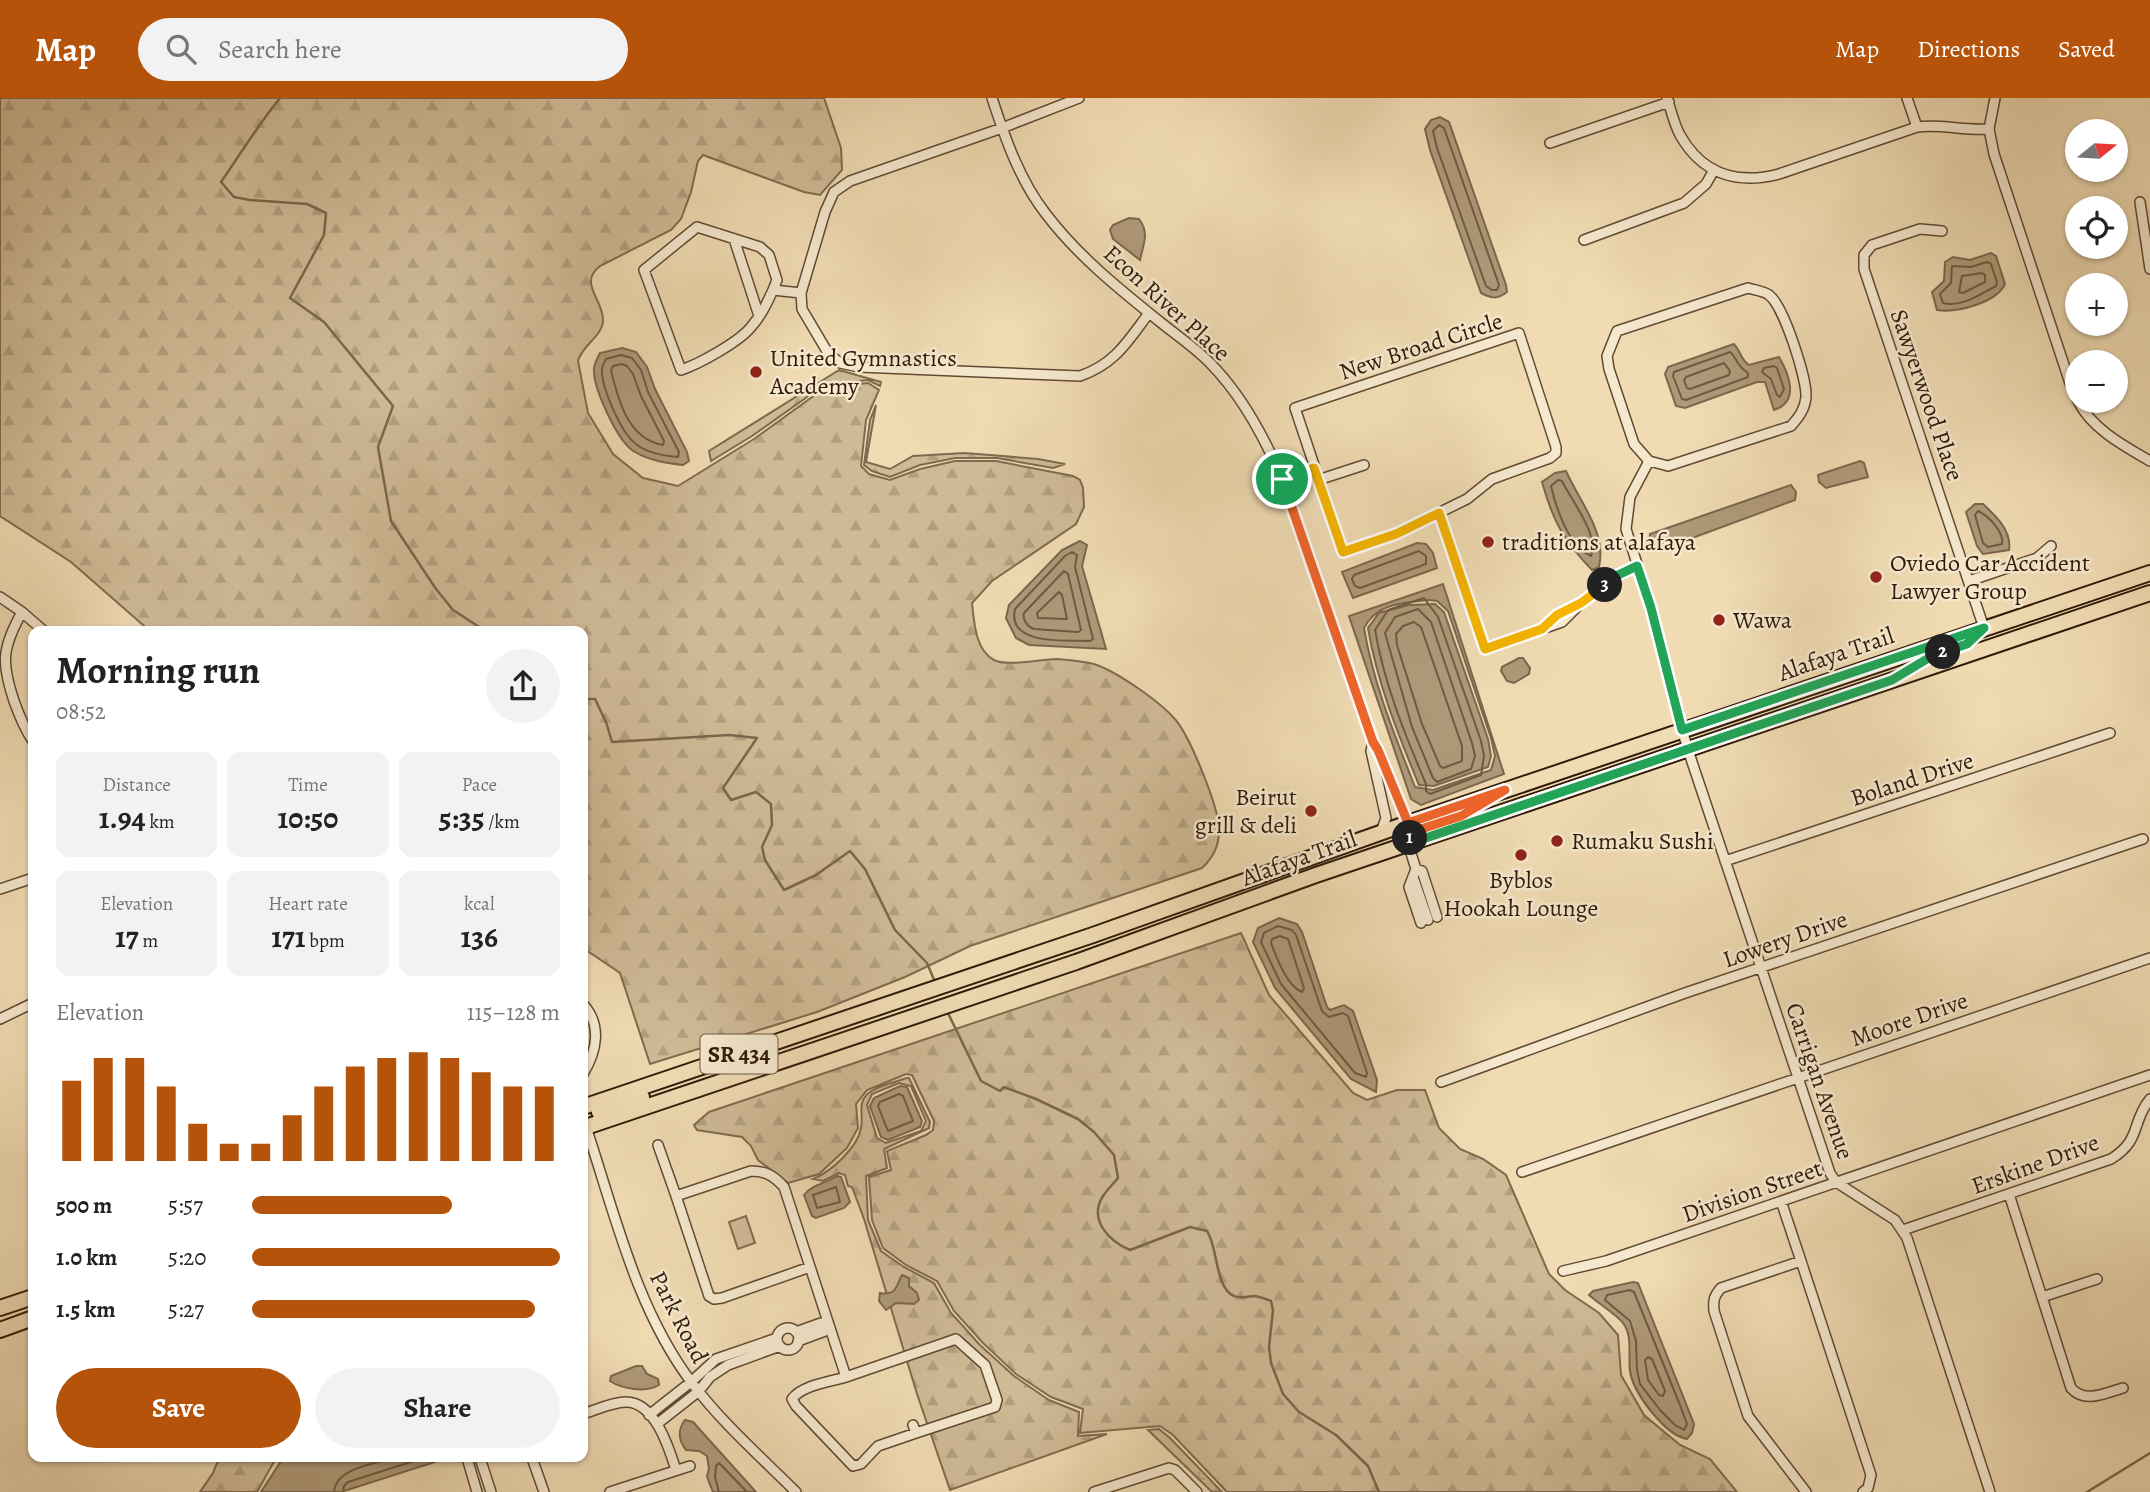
<!DOCTYPE html>
<html lang="en">
<head>
<meta charset="utf-8">
<style>
	body { margin:0; font-family:Alegreya,serif; background:#f2f2f2; color:#222; height:100vh; display:flex; flex-direction:column; font-size:26px; white-space:nowrap }
	* { box-sizing:border-box; margin:0 }
	p { font-size:23px; color:#767676 }
	.icon { flex:none; width:38px; height:38px; fill:none; stroke:currentColor; stroke-width:2; stroke-linecap:round; stroke-linejoin:round }
	.map { position:relative; flex:1; overflow:hidden }
	.side { position:absolute; left:28px; top:528px; width:560px; height:836px; display:flex; flex-direction:column; background:#fff; border-radius:14px; box-shadow:0 2px 5px #0004 }
	.side>* { flex:none }
	.needle { width:46px; rotate:72deg }
	.fabs { position:absolute; left:2065px; top:21px; display:grid; gap:14px }
	.fabs a { display:grid; place-items:center; width:63px; height:63px; border-radius:50%; background:#fff; box-shadow:0 2px 5px #0004; font-size:35px }
	.pin { position:absolute; display:grid; place-items:center; width:60px; height:60px; color:#fff; margin:-30px; border:4px solid #fff; border-radius:50%; box-shadow:0 2px 7px #0007 }
	.km { position:absolute; width:35px; height:35px; margin:-18px; border-radius:50%; background:#222; color:#fff; font-size:19px; line-height:35px; text-align:center }
	.round { display:grid; place-items:center; flex:none; width:74px; height:74px; border-radius:37px; background:#f2f2f2 }
	.headline { display:flex; align-items:center; justify-content:space-between; height:119px; padding:0 28px }
	h1 { font-size:38px; font-weight:700; line-height:52px }
	.stats { display:grid; grid-template-columns:repeat(3,1fr); gap:10px; height:119px; padding:7px 28px }
	.stats div { display:grid; align-content:center; border-radius:14px; background:#f2f2f2; text-align:center }
	.stats b { font-size:30px; font-weight:700 }
	.stats small { font-size:19px; font-weight:400 }
	.stats p { font-size:19px }
	.chart { height:196px; padding:14px 28px }
	.chart p { display:flex; justify-content:space-between }
	.chart svg { width:100%; height:126px; margin-top:7px; stroke:#b45309; stroke-width:6 }
	.button { display:flex; gap:14px; margin-top:auto; padding:14px 28px }
	.button a { flex:1; height:80px; border-radius:42px; background:#b45309; color:#fff; font-size:28px; font-weight:700; line-height:80px; text-align:center }
	.button a+a { background:#f2f2f2; color:#222 }
	ul { padding:0 28px; list-style:none; font-size:23px }
	li { display:grid; grid-template-columns:112px 84px 1fr; align-items:center; height:52px }
	li i { height:18px; border-radius:9px; background:#b45309 }
	header { display:flex; align-items:center; gap:42px; box-sizing:border-box; height:98px; padding:0 35px; background:#b45309; color:#fff }
	header strong { font-size:33px }
	nav { display:flex; gap:38px; margin-inline-start:auto; font-size:24px }
	.search { width:490px; height:63px; background:#f2f2f2; display:flex; align-items:center; gap:18px; box-sizing:border-box; padding:0 24px; border-radius:38px; color:#767676; font-size:26px }
	.map>svg:first-child { display:block }
</style>
</head>
<body>
<header>
<strong>Map</strong>
<div class="search"><svg class="icon" aria-label="search" viewBox="0 0 24 24"><circle cx="10" cy="10" r="6"/><path d="M15 15l6 6"/></svg>Search here</div>
<nav><a>Map</a><a>Directions</a><a>Saved</a></nav>
</header>
<div class="map">
<svg width="2150" height="1394" viewBox="0 0 2150 1394">
	<defs>
		<pattern id="forest-firs" width="22" height="20" patternUnits="userSpaceOnUse" patternTransform="scale(1.75)"><rect width="22" height="20" fill="#cfba96"/><path d="M5 1l3.5 6h-7zM16 11l3.5 6h-7z" fill="#b29f80"/></pattern>
		<pattern id="wetland-marsh" width="20" height="14" patternUnits="userSpaceOnUse" patternTransform="scale(1.75)"><rect width="20" height="14" fill="#cfba96"/><path d="M1 5h8M5 5V1M11 12h8M15 12V8" fill="none" stroke="#b29f80"/></pattern>
	</defs>
	<rect width="100%" height="100%" fill="#f0dbb3"/>
	<filter id="stains"><feTurbulence type="fractalNoise" baseFrequency=".00286" numOctaves="4"/><feColorMatrix values="0 0 0 0 .2 0 0 0 0 .09 0 0 0 0 .02 0 0 0 .5 -.17"/></filter>
	<radialGradient id="worn" r=".72"><stop offset=".6" stop-color="#630" stop-opacity="0"/><stop offset="1" stop-color="#630" stop-opacity=".3"/></radialGradient>
	<path fill="url(#forest-firs)" stroke="#806a4f" stroke-width="2" fill-rule="evenodd" d="M0 0H824L841 50 842 72 820 97 804 94 703 57 698 63 691 94 681 121 671 132 600 168C578 185 603 201 603 222 603 238 582 247 578 263L588 315 613 356 643 380 678 388 754 341 826 289 868 285 879 292 866 322 861 368 869 376 890 382 920 371 955 363H996L1073 378 1080 382 1083 390 1084 409 1076 426 992 483 972 505C974 523 975 552 994 562 1007 569 1041 561 1057 561 1069 562 1083 563 1094 566 1116 573 1159 603 1174 620 1189 636 1220 711 1219 733 1219 748 1213 760 1202 770L970 848 905 879 817 914 650 966 620 875 583 850V534H151L71 464 0 418Z
		M839 272 881 284 880 288 868 282 824 287 752 338 711 363 709 353Z
		M876 307 866 364 890 371 913 358 965 355 1038 361 1065 366 1053 370 997 360H955L920 367 890 379 872 373 864 367 870 322Z
		M1241 835 1269 897 1353 995 1367 1002 1397 992H1425L1439 1030 1460 1051 1483 1061 1506 1077 1549 1176 1565 1192 1599 1215 1618 1237 1621 1277 1644 1317 1680 1347 1710 1361 1737 1394H1227L1173 1337 1160 1328 1080 1335 1083 1311 1051 1299 1016 1276 983 1245 954 1213 937 1183 906 1167 883 1150 872 1122 869 1079 891 1072 887 1053 926 1037 933 1032 934 1023 912 977 906 976 867 992 856 1006 858 1030 847 1050 819 1076 788 1085 758 1062 751 1048 742 1039 697 1032 694 1027 709 1014Z
		M907 980H909L930 1024 929 1030 884 1051 887 1070 866 1078 868 1122 881 1153 904 1169 934 1185 951 1215 980 1247 1014 1278 1049 1302 1079 1314 1078 1338 1107 1336 950 1392 917 1296 864 1121 852 1089 848 1088 845 1077 839 1075 823 1083 813 1081C831 1074 858 1049 861 1030 864 1016 856 1004 870 994 880 987 895 984 907 980ZM899 985 911 988 926 1023 921 1033 886 1045 877 1040 867 1007 872 996Z
		M219 1360H276L257 1394H200L213 1375Z"/>
	<path fill="url(#wetland-marsh)" stroke="#806a4f" stroke-width="2" d="M1159 1331 1170 1340 1222 1394H1212L1148 1332Z"/>
	<path fill="#cfba96" stroke="#806a4f" stroke-width="2" d="M746 1118 755 1145 738 1151 729 1124Z"/>
	<path fill="#af9979" stroke="#7c664c" stroke-width="2" fill-rule="evenodd" d="M1440 19 1449 24 1506 187 1507 194C1497 202 1491 200 1481 195L1430 52 1425 31 1431 22Z
		M1129 120 1139 121C1150 135 1143 147 1140 162L1113 141 1110 132 1113 127Z
		M1991 155 1996 158 2005 186C1996 205 1957 215 1937 212L1932 194 1944 183 1945 164 1953 159 1970 162Z
		M1734 246C1741 253 1740 261 1749 267L1779 259C1789 276 1800 304 1774 312L1765 284H1757L1685 310 1676 308 1665 276 1668 269Z
		M622 250 636 254 647 269 655 291 687 354 689 363 683 367C667 365 650 363 635 354 618 345 593 290 594 271 594 266 598 259 600 255Z
		M1860 363 1864 365 1868 379 1826 390 1819 384 1818 377Z
		M1566 373C1579 403 1607 434 1599 469L1592 472C1563 442 1553 423 1542 384L1555 375Z
		M1791 387 1796 394 1795 402 1657 453 1649 446 1650 436Z
		M1975 406H1983C1996 418 2012 433 2009 452L1983 456 1977 448 1966 414Z
		M1080 443 1087 447 1082 468 1106 551 1029 547 1016 540 1006 520 1009 507 1062 452Z
		M1417 445 1426 446 1433 455 1437 470 1353 500 1342 474Z
		M1443 486 1504 676 1421 707 1411 701 1349 518ZM1429 502 1437 503 1448 513 1491 640 1495 658 1491 672 1433 692 1415 689C1395 638 1373 585 1364 530 1377 505 1403 505 1429 502Z
		M1435 506 1444 514 1488 641 1491 658 1488 669 1434 688 1419 687C1398 636 1377 584 1368 530L1379 515 1409 507Z
		M1519 560H1523L1530 570 1529 576 1514 585 1507 583 1501 573 1502 569Z
		M1279 820 1297 826 1302 834 1327 909 1330 912 1344 907 1353 913 1377 982 1376 994 1351 981 1275 890 1253 844 1258 830Z
		M900 988 907 989 922 1023 920 1029 888 1042 881 1039 870 1008 874 1000Z
		M837 1078 841 1079 850 1104 844 1110 816 1120 812 1118 804 1097C811 1087 827 1085 837 1078Z
		M902 1177 909 1180V1188L917 1195 919 1202 914 1206 896 1205 886 1212 879 1203 880 1195C897 1198 896 1188 902 1177Z
		M1633 1184 1638 1185 1694 1326 1692 1335 1687 1341C1665 1337 1633 1295 1630 1273 1628 1259 1633 1237 1623 1225 1616 1216 1599 1206 1589 1197L1593 1193Z
		M636 1268H642L647 1276 658 1281 659 1287C646 1295 622 1291 610 1283L611 1278Z
		M685 1322 693 1324 756 1394H713L707 1379 709 1370 707 1358 699 1353 686 1352C679 1343 677 1332 685 1322Z
		M283 1360H437L435 1364 341 1394H261Z"/>
	<g fill="none" stroke-linecap="round" stroke-linejoin="round">
		<path stroke="#705a40" stroke-width="2" d="M1439 27 1444 30 1499 187 1497 192H1492L1486 188 1437 50 1433 33Z
			M1987 164 1991 166 1997 184 1996 188C1980 196 1961 210 1943 205L1940 196 1951 185 1952 168 1971 169Z
			M1982 175 1985 177V184L1963 195 1959 194 1962 178Z
			M1730 254C1737 259 1735 267 1748 275V279L1686 302 1682 301 1673 278 1674 274Z
			M621 257 632 260 641 272 648 294 679 354 678 359C665 358 647 355 636 346 621 335 601 289 602 271 602 268 605 263 606 261Z
			M1724 265 1730 273 1729 277 1690 291 1687 290 1684 282 1686 279Z
			M622 266 627 268 633 276 641 298 664 343 663 347C628 341 618 302 611 272L613 268Z
			M1774 268 1777 270 1784 291 1780 299 1777 297 1771 281 1762 274 1764 270Z
			M1558 382 1562 383C1571 402 1600 438 1591 458 1569 449 1556 410 1551 388Z
			M1978 413C1989 418 2004 434 2002 446L1988 449 1983 445 1975 417Z
			M1419 453 1426 458V466L1360 490 1355 488 1352 481 1354 477Z
			M1072 454 1077 457 1075 469 1093 541 1090 543C1067 542 1006 548 1015 511L1065 458Z
			M1064 473 1068 476 1081 532 1078 534 1034 531C1028 529 1022 522 1024 515Z
			M1059 494 1062 497 1067 521 1038 520 1037 515Z
			M1424 500 1438 519 1481 643 1484 658 1481 677 1430 696 1426 693V686C1405 637 1384 585 1375 532L1388 512Z
			M1418 511 1431 524 1472 645 1475 658 1471 671 1437 684 1433 680 1412 629 1385 535 1395 519Z
			M1414 524 1421 529 1462 648V663L1443 670 1440 668 1422 626 1397 547 1396 536 1403 528Z
			M1278 828 1292 832 1296 837 1322 913 1329 919 1343 915 1348 918 1367 975 1366 979 1355 975 1281 886 1261 844 1264 835Z
			M1280 838 1288 841 1304 890 1302 894C1287 888 1277 861 1271 845L1272 841Z
			M899 996 903 998 913 1023 888 1033 878 1008 880 1004Z
			M836 1089 840 1104 817 1110 813 1097Z
			M1630 1192 1634 1194 1680 1307 1687 1326 1684 1332 1675 1327 1660 1312 1640 1286 1637 1272 1636 1243 1630 1223 1605 1202 1607 1197Z
			M1648 1259 1652 1261 1665 1293 1663 1298 1659 1297 1648 1282 1645 1262Z
			M334 1394C336 1370 374 1366 393 1360
			M343 1394 344 1388 348 1384 423 1360
			M719 1394 715 1379 716 1368 719 1365 747 1394"/>
		<path stroke="#7c664c" stroke-width="2.5" d="M280 0C258 27 241 55 221 84L234 99 250 102 307 106 326 115 324 137 290 200 324 224 393 308 378 349 391 423 436 491 453 512 487 534
			M583 601H595L606 624 612 644 729 637 757 640 723 690 731 702 756 694 771 706 772 727 762 749 765 762 784 792 816 777 850 753 865 771 895 832 927 865 935 884
			M947 913 981 983 1000 993 1004 989 1036 1001 1078 1021 1094 1034 1114 1057 1118 1080C1113 1086 1107 1092 1103 1098 1088 1122 1109 1143 1130 1152L1190 1129 1207 1133C1218 1149 1215 1190 1234 1198 1240 1201 1248 1198 1255 1198 1261 1199 1266 1201 1271 1203L1273 1212 1269 1249 1271 1265 1283 1296 1299 1314 1336 1337 1368 1368 1379 1394
			M2087 1394 2150 1355"/>
		<defs>
			<path id="minor" d="M992 0C1005 40 1020 83 1046 116 1077 157 1119 191 1159 223 1175 236 1194 249 1209 264 1242 297 1264 338 1282 381L1373 644 1379 652 1408 725
				M1079 0 1002 30 850 83 834 94 825 114 801 195 802 211 828 255 840 265 859 269 1080 278C1115 266 1128 243 1149 215
				M1667 0C1671 12 1674 26 1680 37 1702 76 1737 87 1779 76L1917 29C1941 26 1965 33 1989 31
				M1907 0 1917 29
				M1995 0 1989 31 1994 56 2070 285 2077 301
				M1550 45 1669 4
				M2140 104 2150 171
				M1942 133 1920 131 1872 147 1864 157V171L1984 530
				M734 141 759 218
				M1584 142 1684 105 1706 86 1714 72
				M1748 190C1754 192 1764 193 1769 197 1784 208 1807 281 1806 299 1805 311 1799 319 1791 328L1668 368 1649 363 1634 346 1609 271 1607 258 1617 233Z
				M773 192 777 182 769 157 760 149 697 129 644 172 681 272C699 266 739 244 751 229 761 218 767 205 773 192L801 195
				M1519 235 1556 349V355L1550 360 1492 381 1467 401 1396 436 1343 454 1295 310Z
				M2078 303C2092 331 2124 348 2150 363
				M1649 363 1630 399 1626 431 1651 510 1682 632 1692 664 1830 1075 1836 1084 1895 1122 1907 1140 1990 1394
				M1282 381 1314 370
				M1318 382 1364 367
				M1439 415 1485 551 1562 524 1581 505 1618 477 1637 468
				M1969 483 2037 460 2051 448
				M0 499 22 514 45 534
				M22 514C2 550 1 564 14 603 19 617 24 630 33 643
				M1543 530 1557 517 1581 505
				M1373 644 1371 653 1386 720 1381 734
				M1408 746 1416 771 1409 789 1421 825
				M1725 763 2110 635
				M1416 771 1422 773 1437 819
				M1413 779 1428 822
				M0 791 33 780
				M583 906C602 927 597 953 583 976
				M0 921 33 905
				M1441 984 1685 895 2143 741
				M586 1029C615 1116 636 1211 692 1285 722 1325 761 1359 796 1394
				M658 1047 676 1098
				M1522 1074 2150 860
				M2009 1096 2071 1290C2085 1306 2105 1295 2123 1290
				M1781 1103 1801 1163
				M1903 1132 2111 1061C2142 1042 2131 1024 2150 1001
				M810 1169 722 1200 714 1201 709 1198 676 1098 751 1073C766 1073 774 1078 784 1089L846 1279 956 1241 985 1267 997 1302 995 1309 916 1335 913 1327
				M1563 1173 1606 1163 2150 977
				M2042 1199 2097 1181
				M777 1241a11 11 0 1 1 22 0a11 11 0 1 1-22 0Z
				M796 1234 821 1225 829 1228 825 1233 798 1243
				M846 1279C830 1284 802 1287 792 1301L796 1308 853 1368 861 1366 878 1348 916 1335
				M583 1316C596 1312 612 1304 626 1304 655 1304 669 1350 676 1372
				M649 1317 691 1284 716 1261 777 1240
				M657 1326 699 1293 710 1279 728 1267 780 1248
				M467 1360 477 1394
				M480 1360 491 1394
				M532 1360 544 1394
				M610 1394 690 1368
				M1094 1394 1169 1370 1175 1372 1197 1394
				M1806 1394 1748 1318 1714 1213C1713 1202 1714 1198 1721 1190L1801 1163 1871 1377 1868 1390 1863 1394"/>
			<path id="primary" d="M583 1009 1093 837 1408 725 2150 475
				M599 1014 642 999
				M583 1030 1076 864 1316 777 2150 495
				M0 1210 33 1199
				M0 1232 33 1220"/>
		</defs>
		<use href="#minor" stroke="#604a33" stroke-width="12"/>
		<use href="#primary" stroke="#301a08" stroke-width="18"/>
		<use href="#minor" stroke="#f5e8ce" stroke-width="9"/>
		<use href="#primary" stroke="#f0dbb3" stroke-width="14"/>
	</g>
	<g fill="none" stroke-linecap="round" stroke-linejoin="round">
		<defs>
			<path id="split-1" d="M1282 381 1373 644 1378 652 1408 725 1505 692 1461 718 1421 731 1410 740"/>
			<path id="split-2" d="M1410 740 1408 746 1892 582 1932 558 1943 554"/>
			<path id="split-3" d="M1605 487 1618 477 1637 468 1651 510 1682 632 1984 530 1967 546 1943 554"/>
			<path id="split-4" d="M1282 381 1314 370 1343 454 1396 436 1439 415 1485 551 1542 531 1557 517 1581 505 1605 487"/>
		</defs>
		<use href="#split-1" stroke="#fff" stroke-width="14"/>
		<use href="#split-2" stroke="#fff" stroke-width="14"/>
		<use href="#split-3" stroke="#fff" stroke-width="14"/>
		<use href="#split-4" stroke="#fff" stroke-width="14"/>
		<use href="#split-1" stroke="#f0652b" stroke-width="9"/>
		<use href="#split-2" stroke="#22a559" stroke-width="9"/>
		<use href="#split-3" stroke="#22a559" stroke-width="9"/>
		<use href="#split-4" stroke="#f5b400" stroke-width="9"/>
	</g>
	<g fill="#8f2418" stroke="#f5e8ce" stroke-width="2.5">
		<circle cx="756" cy="274" r="7"/>
		<circle cx="1488" cy="444" r="7"/>
		<circle cx="1876" cy="479" r="7"/>
		<circle cx="1719" cy="522" r="7"/>
		<circle cx="1311" cy="713" r="7"/>
		<circle cx="1557" cy="743" r="7"/>
		<circle cx="1521" cy="757" r="7"/>
	</g>
	<g text-anchor="middle" dominant-baseline="central" stroke-width="5" stroke-linejoin="round" paint-order="stroke">
		<rect fill="#f5e8ce" stroke="#6b5843" stroke-width="2" x="700.5" y="936.5" width="77" height="39" rx="5"/>
		<g font-size="23" font-weight="bold" fill="#301a08">
			<text x="739" y="956">SR 434</text>
		</g>
		<g font-size="24" fill="#301a08" stroke="#f5e8ce">
			<text transform="translate(1167 205) rotate(42)">Econ River Place</text>
			<text transform="translate(1421 248) rotate(-18)">New Broad Circle</text>
			<text transform="translate(1927 297) rotate(71)">Sawyerwood Place</text>
			<text transform="translate(1836 556) rotate(-19)">Alafaya Trail</text>
			<text transform="translate(1912 681) rotate(-18)">Boland Drive</text>
			<text transform="translate(1299 760) rotate(-20)">Alafaya Trail</text>
			<text transform="translate(1785 841) rotate(-19)">Lowery Drive</text>
			<text transform="translate(1909 921) rotate(-19)">Moore Drive</text>
			<text transform="translate(1820 983) rotate(71)">Carrigan Avenue</text>
			<text transform="translate(2035 1066) rotate(-20)">Erskine Drive</text>
			<text transform="translate(1752 1093) rotate(-19)">Division Street</text>
			<text transform="translate(679 1219) rotate(63)">Park Road</text>
		</g>
		<g font-size="24" fill="#301a08" stroke="#f5e8ce" text-anchor="start">
			<text x="770" y="260">United Gymnastics<tspan x="770" dy="28">Academy</tspan></text>
			<text x="1502" y="444">traditions at alafaya</text>
			<text x="1890" y="465">Oviedo Car Accident<tspan x="1890" dy="28">Lawyer Group</tspan></text>
			<text x="1733" y="522">Wawa</text>
			<text x="1297" y="699" text-anchor="end">Beirut<tspan x="1297" dy="28">grill &amp; deli</tspan></text>
			<text x="1571" y="743">Rumaku Sushi</text>
			<text x="1521" y="782" text-anchor="middle">Byblos<tspan x="1521" dy="28">Hookah Lounge</tspan></text>
		</g>
	</g>
	<rect width="100%" height="100%" filter="url(#stains)"/>
	<rect width="100%" height="100%" fill="url(#worn)"/>
</svg>
<div class="fabs">
<a><svg class="needle" viewBox="-14 -14 28 28"><path d="M0-13l5 13h-10z" fill="#e53935"/><path d="M0 13l5-13h-10z" fill="#767676"/></svg></a>
<a><svg class="icon" aria-label="locate" viewBox="0 0 24 24"><circle cx="12" cy="12" r="6"/><path d="M12 2v4M12 18v4M2 12h4M18 12h4"/></svg></a>
<a>+</a>
<a>−</a>
</div>
<div class="pin" style="left:1282px;top:381px;background:#1e9e55"><svg class="icon" aria-label="arrive" viewBox="0 0 24 24"><path d="M6 21V4h12l-3 4 3 4H6"/></svg></div>
<b class="km" style="left:1410px;top:740px">1</b>
<b class="km" style="left:1943px;top:554px">2</b>
<b class="km" style="left:1605px;top:487px">3</b>
<section class="side">
<div class="headline"><div><h1>Morning run</h1><p>08:52</p></div><a class="round"><svg class="icon" aria-label="share" viewBox="0 0 24 24"><path d="M12 15V3M7 8l5-5 5 5M5 13v7h14v-7"/></svg></a></div>
<div class="stats">
<div><p>Distance</p><b>1.94<small> km</small></b></div>
<div><p>Time</p><b>10:50</b></div>
<div><p>Pace</p><b>5:35<small> /km</small></b></div>
</div>
<div class="stats">
<div><p>Elevation</p><b>17<small> m</small></b></div>
<div><p>Heart rate</p><b>171<small> bpm</small></b></div>
<div><p>kcal</p><b>136</b></div>
</div>
<div class="chart"><p><span>Elevation</span>115–128 m</p>
<svg viewBox="0 0 160 44" preserveAspectRatio="none"><path d="M5 44V16M15 44V8M25 44V8M35 44V18M45 44V31M55 44V38M65 44V38M75 44V28M85 44V18M95 44V11M105 44V8M115 44V6M125 44V8M135 44V13M145 44V18M155 44V18"/></svg>
</div>
<ul>
<li><b>500 m</b>5:57<i style="width:65%"></i></li>
<li><b>1.0 km</b>5:20<i style="width:100%"></i></li>
<li><b>1.5 km</b>5:27<i style="width:92%"></i></li>
</ul>
<div class="button"><a>Save</a><a>Share</a></div>
</section>
</div>
</body>
</html>
